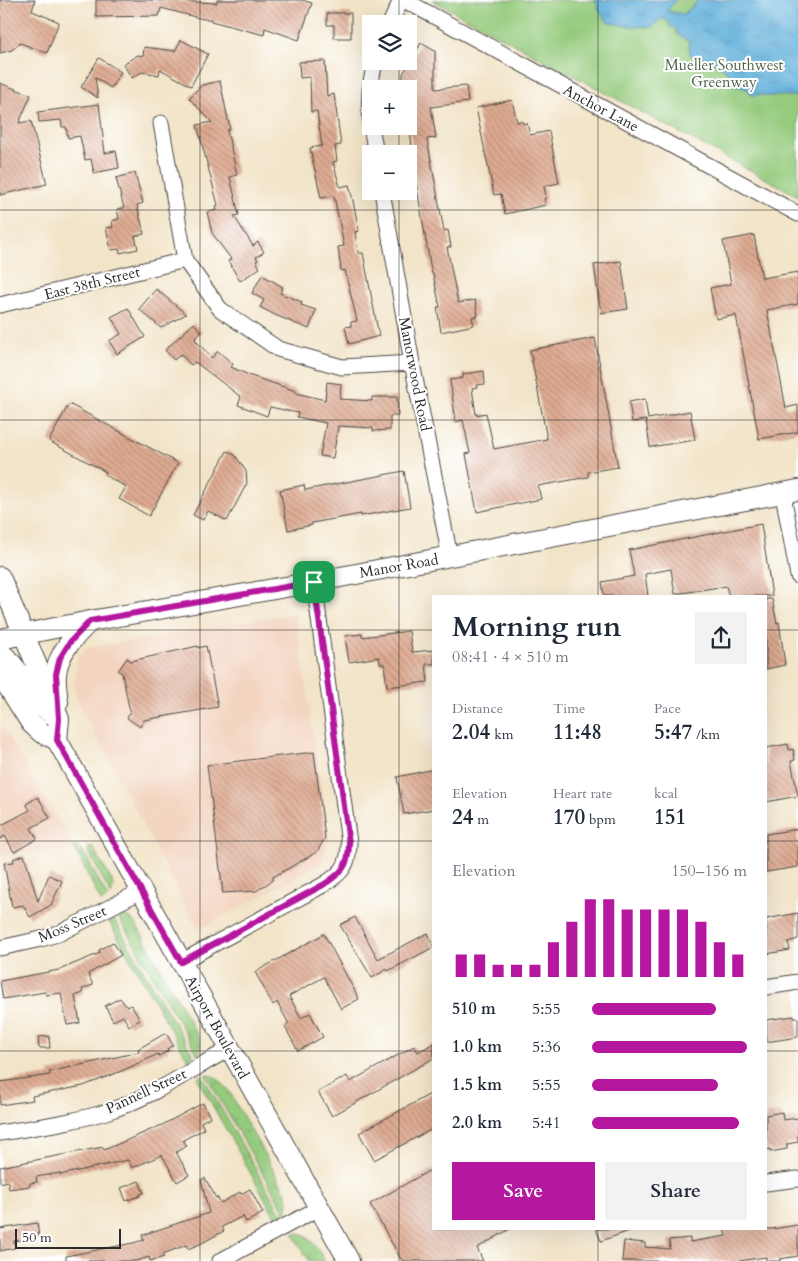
<!DOCTYPE html>
<html lang="en">
<head>
<meta charset="utf-8">
<style>
	body { margin:0; font-family:Cardo,serif; background:#f2f2f3; color:#1f2937; height:100vh; display:flex; flex-direction:column; font-size:19px; white-space:nowrap }
	* { box-sizing:border-box; margin:0 }
	p { font-size:16px; color:#747a83 }
	.icon { flex:none; width:28px; height:28px; fill:none; stroke:currentColor; stroke-width:2; stroke-linecap:round; stroke-linejoin:round }
	.map { position:relative; flex:1; overflow:hidden }
	.details { position:absolute; left:432px; top:595px; width:335px; height:635px; display:flex; flex-direction:column; background:#fff; border-radius:0px; box-shadow:0 5px 20px #0002 }
	.details>* { flex:none }
	.buttons { position:absolute; left:362px; top:15px; display:grid; gap:10px }
	.buttons a { display:grid; place-items:center; width:55px; height:55px; border-radius:0px; background:#fff; box-shadow:0 5px 20px #0002; font-size:25px }
	.scale { position:absolute; left:15px; bottom:12px; width:106px; box-sizing:border-box; padding-left:5px; border:2px solid #2b2b2b; border-top:0; font-size:14px; line-height:18px; white-space:nowrap; color:#2b2b2b; -webkit-text-stroke:4px #fff; paint-order:stroke }
	.pin { position:absolute; display:grid; place-items:center; width:42px; height:42px; color:#fff; margin:-21px; border-radius:10px; box-shadow:0 2px 8px #0006 }
	.round { display:grid; place-items:center; flex:none; width:52px; height:52px; border-radius:0px; background:#f2f2f3 }
	.head { display:flex; align-items:center; justify-content:space-between; height:85px; padding:0 20px }
	h1 { font-size:28px; font-weight:700; line-height:38px }
	.stats { display:grid; grid-template-columns:repeat(3,1fr); gap:8px; height:85px; padding:5px 20px }
	.stats div { display:grid; align-content:center }
	.stats b { font-size:21px; font-weight:700 }
	.stats small { font-size:14px; font-weight:400 }
	.stats p { font-size:14px }
	.chart { height:140px; padding:10px 20px }
	.chart p { display:flex; justify-content:space-between }
	.chart svg { width:100%; height:90px; margin-top:5px; stroke:#b5179e; stroke-width:6 }
	.action { display:flex; gap:10px; margin-top:auto; padding:10px 20px }
	.action a { flex:1; height:58px; border-radius:0px; background:#b5179e; color:#fff; font-size:20px; font-weight:700; line-height:58px; text-align:center }
	.action a+a { background:#f2f2f3; color:#1f2937 }
	ul { padding:0 20px; list-style:none; font-size:16px }
	li { display:grid; grid-template-columns:80px 60px 1fr; align-items:center; height:38px }
	li i { height:12px; border-radius:6px; background:#b5179e }
	.map>svg:first-child { display:block }
</style>
</head>
<body>
<div class="map">
<svg width="798" height="1261" viewBox="0 0 798 1261">
	<defs>
		<pattern id="grass-tufts" width="24" height="20" patternUnits="userSpaceOnUse" patternTransform="scale(1.25)"><rect width="24" height="20" fill="#94cb7d"/><path d="M3 7l-1-3M5 7V3M7 7l1-3M15 17l-1-3M17 17v-4M19 17l1-3" fill="none" stroke="#80ae6c"/></pattern>
		<pattern id="water-ripples" width="26" height="14" patternUnits="userSpaceOnUse" patternTransform="scale(1.25)"><rect width="26" height="14" fill="#5fafda"/><path d="M2 4q2-2 4 0t4 0M15 11q2-2 4 0t4 0" fill="none" stroke="#4f8fb1"/></pattern>
		<pattern id="building-back-hatch" width="6" height="6" patternUnits="userSpaceOnUse" patternTransform="scale(1.25)"><rect width="6" height="6" fill="#dfab92"/><path d="M-1 5l2 2M0 0l6 6M5-1l2 2" fill="none" stroke="#b58b77"/></pattern>
	</defs>
	<rect width="100%" height="100%" fill="#fff"/>
	<filter id="ink" filterUnits="userSpaceOnUse"><feTurbulence type="fractalNoise" baseFrequency=".02" numOctaves="2"/><feDisplacementMap in="SourceGraphic" scale="10" xChannelSelector="R" yChannelSelector="G"/><feConvolveMatrix kernelMatrix="1 2 1 2 8 2 1 2 1" color-interpolation-filters="sRGB"/></filter>
	<filter id="wash" filterUnits="userSpaceOnUse"><feTurbulence type="fractalNoise" baseFrequency=".0096" numOctaves="4" result="noise"/><feDisplacementMap in="SourceGraphic" scale="20" xChannelSelector="R" yChannelSelector="G"/><feGaussianBlur stdDeviation="1.12" result="paint"/><feColorMatrix in="noise" values="0 0 0 0 0 0 0 0 0 0 0 0 0 0 0 0 0 1.4 0 .05"/><feComposite in="paint" operator="in"/></filter>
	<g filter="url(#wash)">
		<rect width="100%" height="100%" fill="#f2e4c8"/>
		<path fill="#f3d4bf" d="M295 613 329 839 320 864 198 930 78 700 74 690 77 657 86 648Z
			M0 724 4 729 77 851 22 852 0 857Z"/>
		<path fill="url(#grass-tufts)" stroke="#607b54" d="M74 847H78L84 853 108 898 101 902Z
			M89 847 93 848 112 881 113 887 111 895 88 851Z
			M117 915C126 915 130 918 136 924L200 1040 201 1047 198 1055Z
			M113 917 194 1057 188 1060 108 920Z
			M205 1074 216 1077 228 1089 286 1193 288 1201 286 1214Z
			M202 1075 283 1217 277 1220 197 1078Z
			M299 1233C312 1237 318 1249 325 1261H309L293 1234Z"/>
		<path fill="#94cb7d" stroke="#607b54" d="M432 0H798V196Z"/>
		<path fill="url(#water-ripples)" stroke="#456d82" d="M595 0H676L667 11 684 14 699 0H798V97C789 95 782 96 773 96 766 97 760 93 753 96L747 89 733 85C727 71 730 71 715 64V57L706 59 690 55 689 42 676 33V28L670 27V23L663 18 652 27 626 26 608 22 601 14Z"/>
		<g id="blocks">
			<path fill="url(#building-back-hatch)" d="M0 0H35L32 11 59 22 47 53 20 43 12 50 0 53Z
				M96 0H150L217 3V0H302L312 3 299 40 265 28 264 35 211 21V19H203L161 8 159 16 96 17Z
				M327 13H351V38H334V25H327Z
				M181 40 208 54 191 86 160 69 159 75 142 72 132 78 123 64 138 55 143 56 144 47 175 51Z
				M421 43 435 51V89L466 86 468 102 431 107 436 138 427 139 444 231 448 230 451 247H447L458 303 475 300 478 316 472 317 474 325 441 332 437 307H440L433 274H432L430 264 411 153H413L409 124V89H407V83H403V74Z
				M99 58 121 72 111 88 95 77 98 98 81 87Z
				M325 61 327 96 334 94 341 145 335 146 337 161 333 162 340 187 349 185 353 201 359 231 355 232 358 253H363L379 336 349 344 345 327 351 326V322L357 321 345 270 341 271 338 247 344 246 334 196 321 198 310 148 322 146 317 111 311 112 310 77 300 78 299 62Z
				M220 81 230 129 227 130 237 175 230 177 239 215 234 216 253 246 258 242 264 252 256 257 258 260 256 261 260 268 240 281 228 261 231 259 212 233 207 212 217 210 216 206 218 205 197 125 212 122 189 98 202 85Z
				M0 83 31 95 19 123 31 121 47 184 0 195Z
				M512 100 517 122 522 121 523 124 527 123 530 135 549 131 559 183 544 186 546 198 544 199 546 205 505 214 501 194 494 195 476 108Z
				M99 104 105 153 116 151 119 168 94 173 91 159 85 160 80 136 68 138 66 127H62L61 120 39 122 38 112Z
				M135 173 143 203 137 205 144 234 135 236 138 249 120 253 119 249 111 250 106 228 113 227 112 221 119 219 117 209 124 208 116 178Z
				M754 235 762 278 798 272V304L767 310 786 408 798 405V432L759 439 736 315 716 319 710 288 731 284 723 241Z
				M621 261 628 309 601 313 594 265Z
				M262 275 283 287 280 293 302 302 301 305 316 310 309 329 275 315 260 307 264 300 252 293Z
				M156 289 186 314 161 328 139 309Z
				M128 308 145 337 117 354 109 341 121 334 111 317Z
				M194 323 202 332 195 338 196 341 212 358 218 351 233 364 231 367 251 376 296 391V393L325 400 327 382 341 384 340 399 372 401V397H397L398 416H390V430L373 431V428L338 426 333 458 320 456 326 423 297 417 298 413 270 407 267 416 238 405 241 397 195 362 191 365 181 354 174 360 165 350Z
				M595 338 618 467 588 472V477L538 486 541 499 477 512 466 454 470 453 463 420 456 422 450 380 463 378V374L484 371 485 384 476 385 477 387 472 388 476 415 486 413 494 449 547 439 530 350Z
				M645 399 648 419 690 411 695 440 650 447 646 420 632 422 629 402Z
				M69 404 178 463 149 516 119 499 126 487 105 475 106 472 49 441Z
				M227 451 235 455 246 471 247 483 227 521 208 511 203 520 193 515Z
				M404 471 410 507 361 516V514L312 523V525L288 530 280 490 304 485 305 490Z
				M761 524 772 596H729L726 586 675 594 671 569 645 574 648 596H604L602 582 634 576 629 550Z
				M766 599H772L777 623 779 622 785 665 766 669Z
				M409 631 412 652 434 650V664H426L428 682 387 687 384 664H380L379 657 349 662 345 636 362 634V637Z
				M198 646V648L206 646 218 707 144 720 140 727 127 718 130 712 122 673 118 671 127 658 131 661Z
				M788 744 789 750 793 749 795 760 791 761 798 796 766 802V748Z
				M314 752 325 838 317 852 273 877V880L256 891 223 893 207 765Z
				M434 769V809L404 814 397 777Z
				M38 797 50 818 31 828 37 839 14 852 5 836 0 839V826L30 810 26 804Z
				M798 829V867L766 872V834Z
				M24 855 38 901 49 875 62 881 51 905 30 917 23 905 12 907 4 863 14 862 13 859Z
				M798 913V939L788 942 790 950 766 954V919Z
				M355 917 378 959 428 933 434 947 388 971 387 969 372 978 340 925Z
				M324 934 359 999 341 1009 324 977 289 996 301 1018 310 1013 323 1037 298 1051 285 1027 289 1024 277 1002 273 1005 255 972Z
				M113 942 121 955 88 974 93 985 82 989 83 993 75 996 80 1023 67 1025 61 993 46 995 45 992 3 999 0 981 59 970 100 953 99 950Z
				M120 998 127 1007 131 1005 140 1020 129 1026 123 1016 113 1021 105 1006Z
				M794 1016V1018H798V1037L766 1042V1020Z
				M166 1033 173 1045 167 1049 168 1051 159 1056 158 1054 124 1070 83 1086 32 1096 33 1100 0 1105V1082L50 1075 49 1072 139 1052 138 1049Z
				M49 1036 50 1048H39L38 1037Z
				M434 1043V1058L332 1116 318 1092 347 1076 350 1082 414 1046 418 1052Z
				M434 1092V1128L374 1160 359 1133Z
				M203 1103 210 1117 201 1122 204 1129 183 1140 187 1146 176 1152 189 1175 177 1182 162 1155 132 1168 128 1160 60 1175V1173L36 1177 37 1182 30 1183V1186L9 1189 8 1181 0 1183V1167L103 1147 104 1150 162 1125Z
				M782 1112 783 1120 798 1118V1142L787 1144V1149L770 1152V1149L766 1150V1115Z
				M434 1168V1229H510L477 1248 483 1261H402L370 1204Z
				M205 1178 216 1198 217 1197 221 1203 240 1192 241 1194 250 1189 263 1213 246 1222 243 1216 222 1227 224 1231 200 1244 188 1249 186 1245 163 1254 164 1257 150 1261 149 1257 136 1261H66V1256L133 1243 144 1240 142 1235 209 1213 201 1180Z
				M139 1181 144 1193 140 1194V1196L126 1201 121 1188Z
				M37 1223 39 1237 14 1241 15 1248 0 1251V1229Z
				M798 1225V1256L780 1259V1261H766V1257L739 1261H622L624 1241 645 1243V1247L670 1249 669 1240 690 1238V1242L726 1236 724 1229H772Z
				M596 1229H631L632 1230 601 1241Z"/>
		</g>
	</g>
	<g filter="url(#ink)">
		<use href="#blocks" fill-opacity="0" stroke="#494743" stroke-width="1"/>
		<g fill="none" stroke-linecap="round" stroke-linejoin="round">
			<defs>
				<path id="minor" d="M404 0 798 214
					M390 24 401 0
					M161 123 185 260 220 309 278 349 342 367 412 363
					M371 126C368 104 369 82 376 61
					M371 126 376 154
					M382 191 412 363 450 557
					M0 305 185 260
					M783 494 798 576
					M0 948 41 939 60 933 141 891
					M181 962 323 885C342 873 349 866 349 843L314 582
					M766 987 798 982
					M0 1133C36 1127 74 1122 109 1111 152 1097 191 1070 229 1049
					M766 1183 798 1179
					M220 1261 319 1208"/>
				<path id="major" d="M0 577 59 719 57 740 349 1261
					M0 639 90 621 314 582 798 490
					M0 652C21 669 30 696 51 714
					M0 674 31 723 42 733 57 740
					M58 702C57 693 55 683 56 674 58 652 75 636 90 621"/>
			</defs>
			<use href="#minor" stroke="#494743" stroke-width="17"/>
			<use href="#major" stroke="#494743" stroke-width="22"/>
			<use href="#minor" stroke="#fff" stroke-width="15"/>
			<use href="#major" stroke="#fff" stroke-width="20"/>
		</g>
	</g>
	<g fill="none" stroke-linecap="round" stroke-linejoin="round" filter="url(#ink)">
		<defs>
			<path id="route" d="M314 582 349 843C349 866 342 873 323 885L181 962 57 740 59 719 56 674 60 658 70 642 90 621Z"/>
		</defs>
		<use href="#route" stroke="#fff" stroke-width="10"/>
		<use href="#route" stroke="#b5179e" stroke-width="6"/>
	</g>
	<path fill="none" stroke="#2b2b2b" stroke-width="1" stroke-opacity="0.55" d="M200 0V1261M399 0V24M598 0V596M399 61V89M399 126V154M399 191V1261M0 210H798M0 420H798M0 630H434M766 630H798M0 841H434M766 841H798M0 1051H434M766 1051H798M598 1229V1261"/>
	<g text-anchor="middle" dominant-baseline="central" stroke-width="4" stroke-linejoin="round" paint-order="stroke">
		<g font-size="15" fill="#506348" stroke="#fff">
			<text x="724" y="65">Mueller Southwest<tspan x="724" dy="17">Greenway</tspan></text>
		</g>
		<g font-size="15" fill="#2b2b2b" stroke="#fff">
			<text transform="translate(601 108) rotate(28)">Anchor Lane</text>
			<text transform="translate(92 283) rotate(-14)">East 38th Street</text>
			<text transform="translate(415 374) rotate(79)">Manorwood Road</text>
			<text transform="translate(399 566) rotate(-10)">Manor Road</text>
			<text transform="translate(72 924) rotate(-23)">Moss Street</text>
			<text transform="translate(217 1027) rotate(61)">Airport Boulevard</text>
			<text transform="translate(146 1091) rotate(-25)">Pannell Street</text>
		</g>
	</g>
</svg>
<div class="buttons">
<a><svg class="icon" aria-label="layers" viewBox="0 0 24 24"><path d="M12 4l9 5-9 5-9-5zM3 14l9 5 9-5"/></svg></a>
<a>+</a>
<a>−</a>
</div>
<div class="scale">50 m</div>
<div class="pin" style="left:314px;top:582px;background:#1e9e55"><svg class="icon" aria-label="arrive" viewBox="0 0 24 24"><path d="M6 21V4h12l-3 4 3 4H6"/></svg></div>
<section class="details">
<div class="head"><div><h1>Morning run</h1><p>08:41 · 4 × 510 m</p></div><a class="round"><svg class="icon" aria-label="share" viewBox="0 0 24 24"><path d="M12 15V3M7 8l5-5 5 5M5 13v7h14v-7"/></svg></a></div>
<div class="stats">
<div><p>Distance</p><b>2.04<small> km</small></b></div>
<div><p>Time</p><b>11:48</b></div>
<div><p>Pace</p><b>5:47<small> /km</small></b></div>
</div>
<div class="stats">
<div><p>Elevation</p><b>24<small> m</small></b></div>
<div><p>Heart rate</p><b>170<small> bpm</small></b></div>
<div><p>kcal</p><b>151</b></div>
</div>
<div class="chart"><p><span>Elevation</span>150–156 m</p>
<svg viewBox="0 0 160 44" preserveAspectRatio="none"><path d="M5 44V33M15 44V33M25 44V38M35 44V38M45 44V38M55 44V27M65 44V17M75 44V6M85 44V6M95 44V11M105 44V11M115 44V11M125 44V11M135 44V17M145 44V27M155 44V33"/></svg>
</div>
<ul>
<li><b>510 m</b>5:55<i style="width:80%"></i></li>
<li><b>1.0 km</b>5:36<i style="width:100%"></i></li>
<li><b>1.5 km</b>5:55<i style="width:81%"></i></li>
<li><b>2.0 km</b>5:41<i style="width:95%"></i></li>
</ul>
<div class="action"><a>Save</a><a>Share</a></div>
</section>
</div>
</body>
</html>
